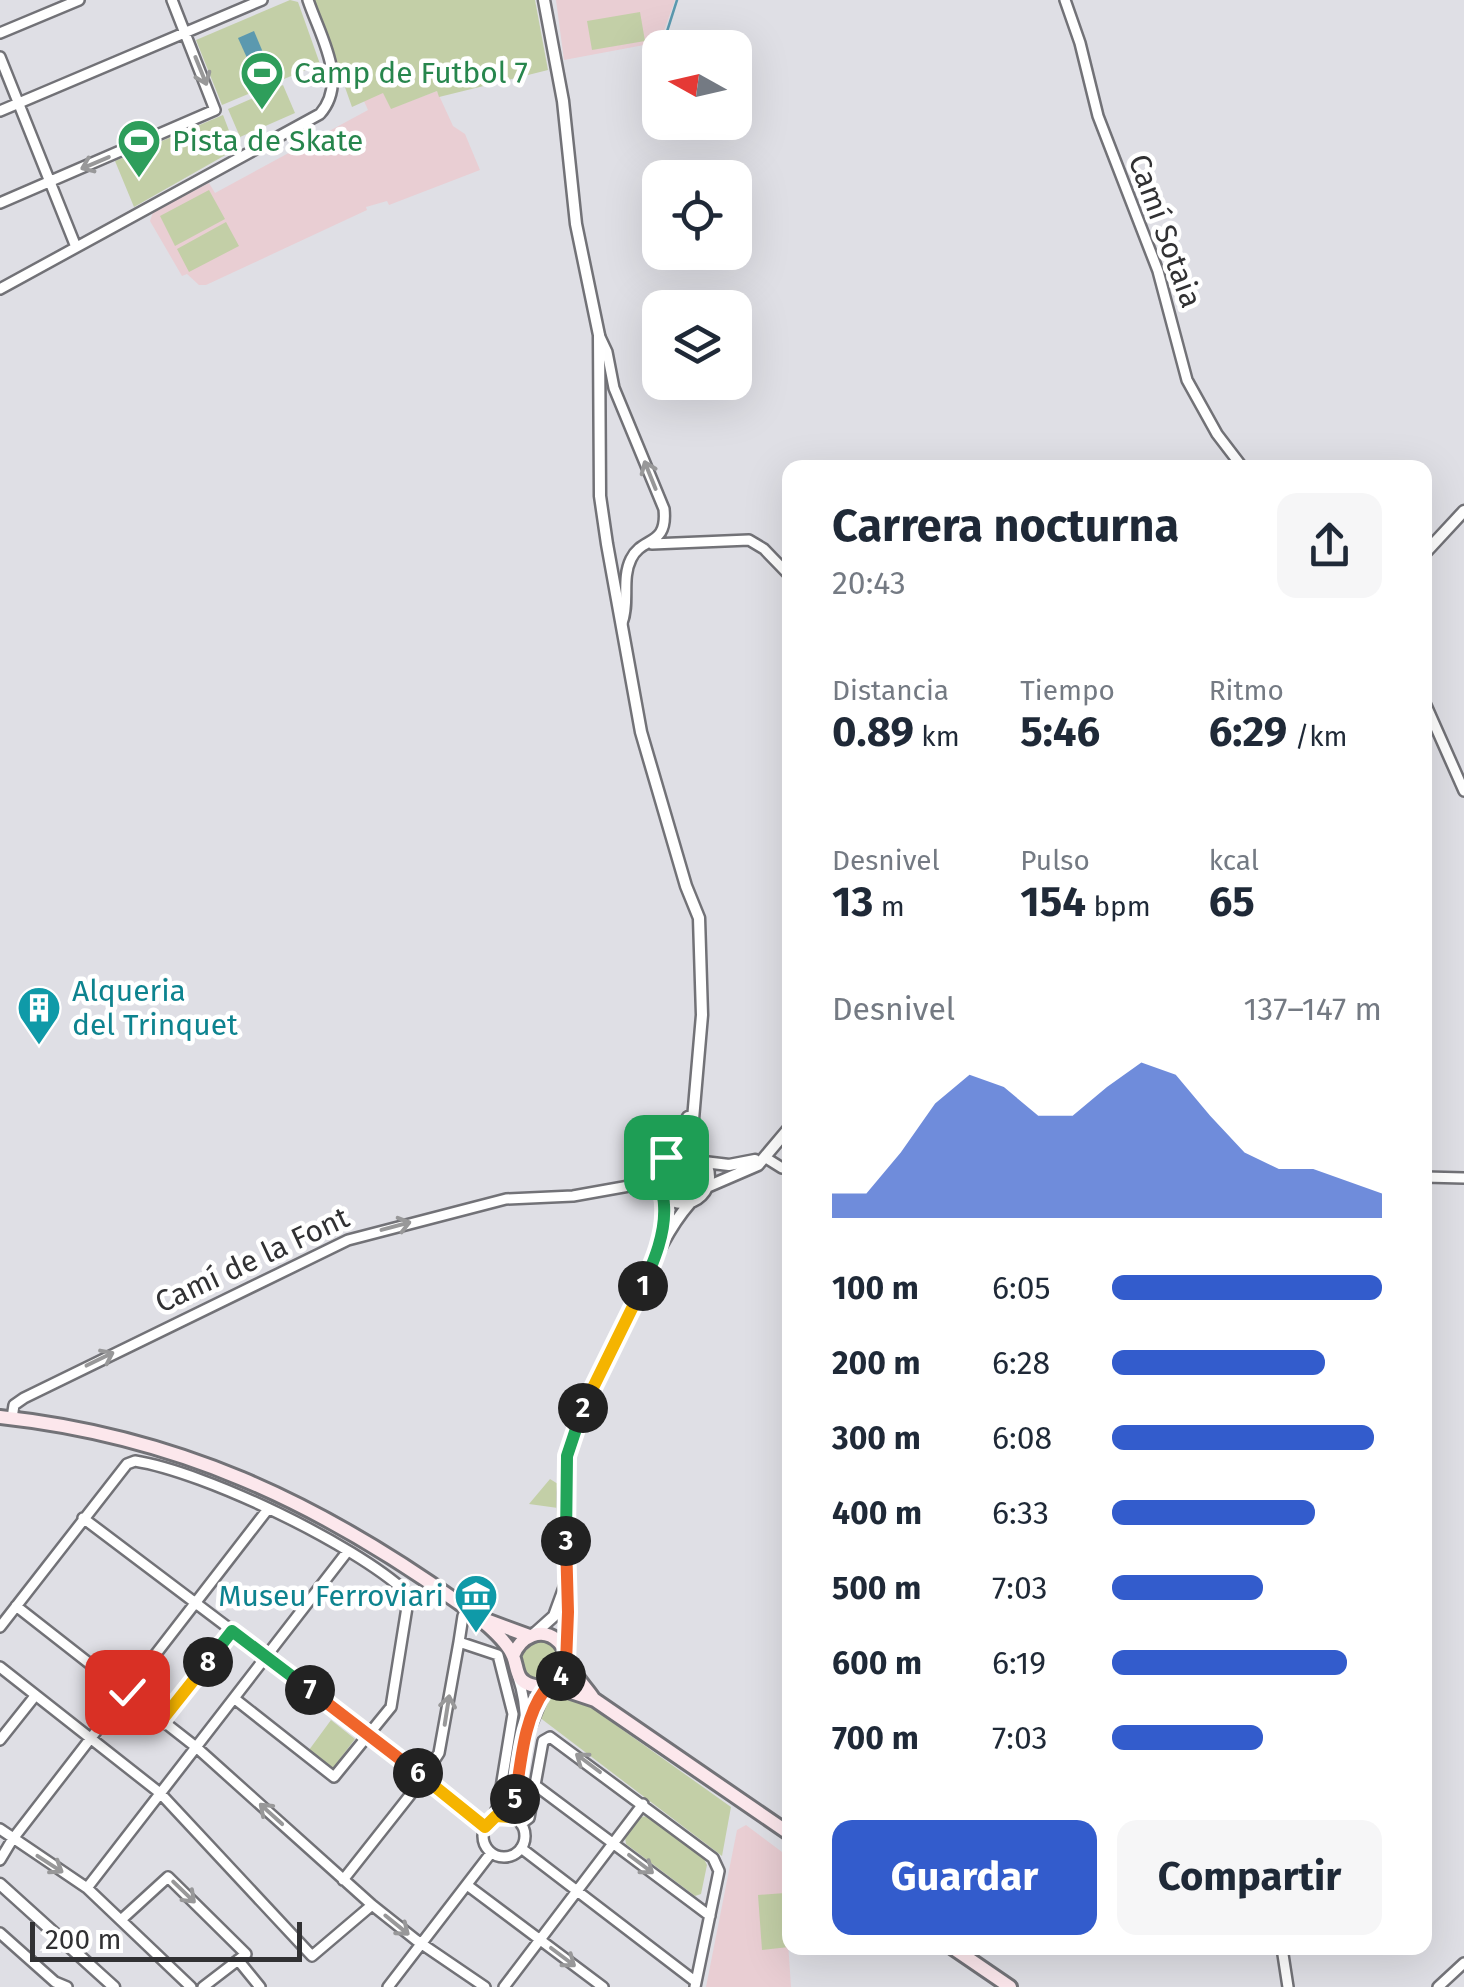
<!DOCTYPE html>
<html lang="es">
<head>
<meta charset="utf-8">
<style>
	body { margin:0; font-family:"Fira Sans",sans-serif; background:#f6f6f7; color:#1f2937; height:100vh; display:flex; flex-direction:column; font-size:38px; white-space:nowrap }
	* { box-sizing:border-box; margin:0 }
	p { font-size:32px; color:#747a83 }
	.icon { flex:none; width:55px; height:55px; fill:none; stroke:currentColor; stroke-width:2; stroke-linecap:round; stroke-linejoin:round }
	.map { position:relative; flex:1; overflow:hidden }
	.details { position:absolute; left:782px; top:460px; width:650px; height:1495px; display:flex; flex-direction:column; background:#fff; border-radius:20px; box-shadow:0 10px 40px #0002 }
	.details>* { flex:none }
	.needle { width:65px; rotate:278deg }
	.buttons { position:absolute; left:642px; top:30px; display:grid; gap:20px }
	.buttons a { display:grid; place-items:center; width:110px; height:110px; border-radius:20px; background:#fff; box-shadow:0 10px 40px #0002; font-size:50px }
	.scale { position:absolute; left:30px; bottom:25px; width:272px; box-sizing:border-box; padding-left:10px; border:5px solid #313133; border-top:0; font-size:28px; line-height:35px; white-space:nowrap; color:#313133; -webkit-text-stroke:8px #fff; paint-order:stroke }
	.pin { position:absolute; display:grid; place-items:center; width:85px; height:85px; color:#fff; margin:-42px; border-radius:20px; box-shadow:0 5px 15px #0006 }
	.km { position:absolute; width:50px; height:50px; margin:-25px; border-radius:50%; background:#222; color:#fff; font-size:28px; line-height:50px; text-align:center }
	.round { display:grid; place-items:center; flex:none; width:105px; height:105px; border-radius:20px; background:#f6f6f7 }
	.headline { display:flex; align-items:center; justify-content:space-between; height:170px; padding:0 50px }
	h1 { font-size:45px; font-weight:700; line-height:75px }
	.stats { display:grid; grid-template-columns:repeat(3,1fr); gap:15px; height:170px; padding:10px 50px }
	.stats div { display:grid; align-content:center }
	.stats b { font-size:42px; font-weight:700 }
	.stats small { font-size:28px; font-weight:400 }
	.stats p { font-size:28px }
	.chart { height:280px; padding:20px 50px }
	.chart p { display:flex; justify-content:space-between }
	.chart svg { width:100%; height:180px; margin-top:10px; fill:#335ccc; opacity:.7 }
	.button { display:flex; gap:20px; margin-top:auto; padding:20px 50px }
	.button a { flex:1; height:115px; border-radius:20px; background:#335ccc; color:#fff; font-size:40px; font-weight:700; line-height:115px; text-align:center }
	.button a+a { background:#f6f6f7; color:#1f2937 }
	ul { padding:0 50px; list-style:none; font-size:32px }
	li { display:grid; grid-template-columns:160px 120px 1fr; align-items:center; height:75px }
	li i { height:25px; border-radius:12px; background:#335ccc }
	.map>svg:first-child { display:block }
</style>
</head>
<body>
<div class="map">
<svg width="1464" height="1987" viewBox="0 0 1464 1987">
	<rect width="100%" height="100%" fill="#dfdfe5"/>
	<path fill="#e9ced3" d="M556 0H675L660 42 564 60Z
		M437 91 453 126 465 134 480 170 389 205 387 201 366 207 367 210 206 285H199L187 274 182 276 150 221 153 212 209 183 215 193 368 110 364 101 383 92 392 108Z
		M746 1825 782 1852 791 1987H706L737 1830Z"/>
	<path fill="#c3cfa7" d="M290 0 298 2 320 64 222 105 196 40Z
		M314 0H535L548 70 439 97 437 91 391 109 383 93 352 107Z
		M640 12 645 41 592 50 587 21Z
		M283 85 295 113 240 137 228 109Z
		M223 115 236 149 134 207 115 161Z
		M209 190 225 219 175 246 160 216Z
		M226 222 239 246 189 272 177 249Z
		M550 1479 558 1484V1508L529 1504Z
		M519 1661a21 21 0 1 1 42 0a21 21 0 1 1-42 0Z
		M552 1693 582 1701 731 1807 722 1856 539 1717 546 1696Z
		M331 1720 355 1739 333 1768 309 1750Z
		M647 1816 704 1859 707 1865 701 1894 695 1896 626 1844 625 1837 641 1817Z
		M785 1893 789 1947 762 1950 758 1895Z"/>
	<path fill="#5b99af" d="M254 31 267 62 252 69 238 38Z"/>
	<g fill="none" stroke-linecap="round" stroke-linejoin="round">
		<path stroke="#5b99af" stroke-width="2.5" d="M663 44 677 0"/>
		<defs>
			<path id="minor" d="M1065 0 1080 43 1098 116 1158 271 1187 380 1217 434 1243 468
				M0 33 79 0
				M0 57 76 247
				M0 111 262 0
				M0 203 215 110 172 0
				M0 289 320 114C349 81 320 36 308 0
				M599 335 607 352 614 388 664 509C668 547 642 536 631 559 621 579 630 603 622 623
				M652 544 749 540 764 549 790 576
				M1425 703 1464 791
				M766 1158 782 1168 790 1165
				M1425 1177 1464 1178
				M12 1418 14 1405 24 1398 348 1240 506 1199 573 1196 657 1181
				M83 1518 369 1734 485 1827
				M16 1606 196 1747 372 1905 416 1940 485 1987
				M0 1627 127 1464 135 1461C205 1472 354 1544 406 1592L408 1601 391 1707 334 1777 235 1699
				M459 1642 463 1616
				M0 1667 160 1793 312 1956 372 1905
				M162 1720 232 1631
				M530 1728 547 1686
				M0 1740 35 1696
				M535 1785 710 1916
				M483 1836a21 21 0 1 1 42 0a21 21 0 1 1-42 0Z
				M512 1817C521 1770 534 1724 518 1677
				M521 1824 529 1818 543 1741 550 1737 713 1858 719 1871 695 1987
				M0 1829 87 1888 191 1987
				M521 1848 696 1982
				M0 1860 12 1840 268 1509
				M343 1880 418 1785 439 1753 459 1642 498 1655 513 1714 498 1806 492 1819
				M467 1885 603 1987
				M87 1888 347 1552
				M122 1919 168 1877 246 1954 203 1987
				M0 1933 55 1982 67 1987
				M1282 1948 1288 1987
				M238 1960 260 1987
				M388 1987 491 1853
				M504 1987 643 1804
				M1438 1987 1464 1963"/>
			<path id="tertiary" d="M544 0 563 101 576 224 599 335 600 496 607 544 641 732 686 886 699 918 702 1015 692 1131 697 1155
				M1425 553 1464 511
				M657 1177a26 26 0 1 1 52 0a26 26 0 1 1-52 0Z
				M670 1155 688 1117
				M704 1162 729 1165 755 1160
				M707 1187 758 1165 790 1127
				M658 1247 664 1218V1195
				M535 1633 554 1616 565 1586
				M565 1650C573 1586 558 1522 567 1458 574 1410 604 1367 625 1324 645 1284 660 1237 690 1203
				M0 1884 114 1987"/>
			<path id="secondary" d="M0 1417C176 1436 316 1501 459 1603 474 1613 506 1638 513 1656 518 1668 515 1680 531 1685 551 1692 565 1676 566 1658
				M483 1619 529 1636
				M513 1656C520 1637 542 1625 559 1642 566 1649 567 1662 573 1671 579 1681 587 1689 593 1698
				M550 1685 595 1700 790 1834
				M953 1948 1010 1987"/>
		</defs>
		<use href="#minor" stroke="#727277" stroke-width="14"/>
		<use href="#tertiary" stroke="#727277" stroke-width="15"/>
		<use href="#secondary" stroke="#727277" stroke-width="18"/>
		<use href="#minor" stroke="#fff" stroke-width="9"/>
		<use href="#tertiary" stroke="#fff" stroke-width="10"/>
		<use href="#secondary" stroke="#fce7ec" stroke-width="12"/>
	</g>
	<defs><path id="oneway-shaft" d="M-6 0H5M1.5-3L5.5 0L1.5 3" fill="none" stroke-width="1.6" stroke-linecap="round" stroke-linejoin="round" transform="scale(2.5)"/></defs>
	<g stroke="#989899">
		<use href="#oneway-shaft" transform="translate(201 71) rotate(68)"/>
		<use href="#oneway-shaft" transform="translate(95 163) rotate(157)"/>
		<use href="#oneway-shaft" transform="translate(650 475) rotate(-112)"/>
		<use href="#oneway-shaft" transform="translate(396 1226) rotate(-15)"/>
		<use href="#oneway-shaft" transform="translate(100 1359) rotate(-26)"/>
		<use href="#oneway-shaft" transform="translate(447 1710) rotate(-81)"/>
		<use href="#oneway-shaft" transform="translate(588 1763) rotate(-143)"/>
		<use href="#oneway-shaft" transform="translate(271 1814) rotate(-138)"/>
		<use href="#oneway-shaft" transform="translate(50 1864) rotate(33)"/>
		<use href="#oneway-shaft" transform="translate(641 1864) rotate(37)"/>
		<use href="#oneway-shaft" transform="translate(184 1892) rotate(44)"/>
		<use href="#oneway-shaft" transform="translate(397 1925) rotate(39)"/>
		<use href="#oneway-shaft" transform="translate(563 1957) rotate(37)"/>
	</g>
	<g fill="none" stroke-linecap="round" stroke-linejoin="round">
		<defs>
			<path id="split-1" d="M643 1286C654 1261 666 1233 664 1205 664 1193 657 1185 657 1172L666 1157"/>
			<path id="split-2" d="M583 1408 643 1286"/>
			<path id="split-3" d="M566 1541 567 1456 583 1408"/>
			<path id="split-4" d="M561 1676 566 1663 568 1612 566 1541"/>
			<path id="split-5" d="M515 1799C521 1765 523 1720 544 1691 548 1685 556 1682 561 1676"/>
			<path id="split-6" d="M418 1773 485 1827 496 1816 512 1817 515 1799"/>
			<path id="split-7" d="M310 1690 418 1773"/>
			<path id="split-8" d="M208 1662 232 1631 310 1690"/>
			<path id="split-9" d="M127 1692 162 1720 208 1662"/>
		</defs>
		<use href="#split-1" stroke="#fff" stroke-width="20"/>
		<use href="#split-2" stroke="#fff" stroke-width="20"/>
		<use href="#split-3" stroke="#fff" stroke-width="20"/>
		<use href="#split-4" stroke="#fff" stroke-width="20"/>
		<use href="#split-5" stroke="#fff" stroke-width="20"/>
		<use href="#split-6" stroke="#fff" stroke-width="20"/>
		<use href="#split-7" stroke="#fff" stroke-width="20"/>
		<use href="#split-8" stroke="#fff" stroke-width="20"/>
		<use href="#split-9" stroke="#fff" stroke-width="20"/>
		<use href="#split-1" stroke="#22a559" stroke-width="12"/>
		<use href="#split-2" stroke="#f5b400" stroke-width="12"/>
		<use href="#split-3" stroke="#22a559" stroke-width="12"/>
		<use href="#split-4" stroke="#f0652b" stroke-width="12"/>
		<use href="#split-5" stroke="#f0652b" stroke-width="12"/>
		<use href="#split-6" stroke="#f5b400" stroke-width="12"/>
		<use href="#split-7" stroke="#f0652b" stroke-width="12"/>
		<use href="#split-8" stroke="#22a559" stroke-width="12"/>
		<use href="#split-9" stroke="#f5b400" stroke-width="12"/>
	</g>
	<defs>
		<symbol id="stadium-pin" viewBox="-11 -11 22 30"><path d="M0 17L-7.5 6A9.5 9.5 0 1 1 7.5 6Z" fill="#2e9e5b" stroke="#fff"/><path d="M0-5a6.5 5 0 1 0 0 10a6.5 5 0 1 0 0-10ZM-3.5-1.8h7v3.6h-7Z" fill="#fff"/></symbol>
		<symbol id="building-pin" viewBox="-11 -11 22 30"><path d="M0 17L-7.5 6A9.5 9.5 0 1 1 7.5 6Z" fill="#0f9aa8" stroke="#fff"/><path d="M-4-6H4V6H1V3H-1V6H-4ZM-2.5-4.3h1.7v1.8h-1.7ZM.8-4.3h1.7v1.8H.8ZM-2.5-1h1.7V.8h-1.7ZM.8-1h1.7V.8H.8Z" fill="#fff"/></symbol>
		<symbol id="museum-pin" viewBox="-11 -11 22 30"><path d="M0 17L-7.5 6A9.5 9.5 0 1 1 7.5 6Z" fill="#0f9aa8" stroke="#fff"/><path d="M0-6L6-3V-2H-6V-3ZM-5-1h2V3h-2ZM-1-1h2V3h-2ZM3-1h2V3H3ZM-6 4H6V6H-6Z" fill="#fff"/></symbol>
	</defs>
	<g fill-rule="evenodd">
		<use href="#stadium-pin" x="237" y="48" width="50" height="68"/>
		<use href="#stadium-pin" x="114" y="116" width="50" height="68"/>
		<use href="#building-pin" x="14" y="983" width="50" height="68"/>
		<use href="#museum-pin" x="451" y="1571" width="50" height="68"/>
	</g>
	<g text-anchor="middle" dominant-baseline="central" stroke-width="9" stroke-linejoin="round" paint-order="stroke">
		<g font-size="30" fill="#27864d" stroke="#fff" text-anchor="start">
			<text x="294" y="73">Camp de Futbol 7</text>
			<text x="172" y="141">Pista de Skate</text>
		</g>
		<g font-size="30" fill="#313133" stroke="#fff">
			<text transform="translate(1165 231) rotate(70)">Camí Sotaia</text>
			<text transform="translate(252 1260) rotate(-25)">Camí de la Font</text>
		</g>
		<g font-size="30" fill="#0d838f" stroke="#fff" text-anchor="start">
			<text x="72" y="991">Alqueria<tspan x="72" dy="34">del Trinquet</tspan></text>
			<text x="444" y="1596" text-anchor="end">Museu Ferroviari</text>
		</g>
	</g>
</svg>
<div class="buttons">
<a><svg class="needle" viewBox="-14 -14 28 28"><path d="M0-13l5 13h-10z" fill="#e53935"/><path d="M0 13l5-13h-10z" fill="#747a83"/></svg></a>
<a><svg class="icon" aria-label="locate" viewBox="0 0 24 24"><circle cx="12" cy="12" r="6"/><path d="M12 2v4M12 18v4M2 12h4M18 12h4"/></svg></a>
<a><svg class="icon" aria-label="layers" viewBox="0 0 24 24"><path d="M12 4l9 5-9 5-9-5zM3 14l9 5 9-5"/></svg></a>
</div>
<div class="scale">200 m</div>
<div class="pin" style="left:666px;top:1157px;background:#1e9e55"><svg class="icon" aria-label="arrive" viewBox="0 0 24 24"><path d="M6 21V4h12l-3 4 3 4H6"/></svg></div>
<div class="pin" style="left:127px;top:1692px;background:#d93025"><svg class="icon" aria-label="check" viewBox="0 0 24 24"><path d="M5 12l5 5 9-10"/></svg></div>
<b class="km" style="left:643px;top:1286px">1</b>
<b class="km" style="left:583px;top:1408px">2</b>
<b class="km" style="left:566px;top:1541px">3</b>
<b class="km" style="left:561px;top:1676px">4</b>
<b class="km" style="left:515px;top:1799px">5</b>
<b class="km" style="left:418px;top:1773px">6</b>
<b class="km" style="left:310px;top:1690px">7</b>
<b class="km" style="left:208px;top:1662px">8</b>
<section class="details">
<div class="headline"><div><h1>Carrera nocturna</h1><p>20:43</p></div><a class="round"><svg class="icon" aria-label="share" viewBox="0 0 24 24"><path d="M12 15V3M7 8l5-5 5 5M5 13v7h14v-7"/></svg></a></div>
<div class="stats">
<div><p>Distancia</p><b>0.89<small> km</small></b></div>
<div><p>Tiempo</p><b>5:46</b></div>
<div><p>Ritmo</p><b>6:29<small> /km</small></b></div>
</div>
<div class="stats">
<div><p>Desnivel</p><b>13<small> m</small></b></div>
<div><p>Pulso</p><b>154<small> bpm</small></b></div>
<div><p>kcal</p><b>65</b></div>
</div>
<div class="chart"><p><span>Desnivel</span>137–147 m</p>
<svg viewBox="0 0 160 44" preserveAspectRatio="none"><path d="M0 44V38L10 38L20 28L30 16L40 9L50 12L60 19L70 19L80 12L90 6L100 9L110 19L120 28L130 32L140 32L150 35L160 38V44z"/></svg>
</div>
<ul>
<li><b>100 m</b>6:05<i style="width:100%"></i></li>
<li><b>200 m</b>6:28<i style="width:79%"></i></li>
<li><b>300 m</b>6:08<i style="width:97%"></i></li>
<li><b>400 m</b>6:33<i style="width:75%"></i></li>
<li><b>500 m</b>7:03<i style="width:56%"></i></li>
<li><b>600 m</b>6:19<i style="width:87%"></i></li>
<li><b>700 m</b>7:03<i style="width:56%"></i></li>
</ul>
<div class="button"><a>Guardar</a><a>Compartir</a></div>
</section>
</div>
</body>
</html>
